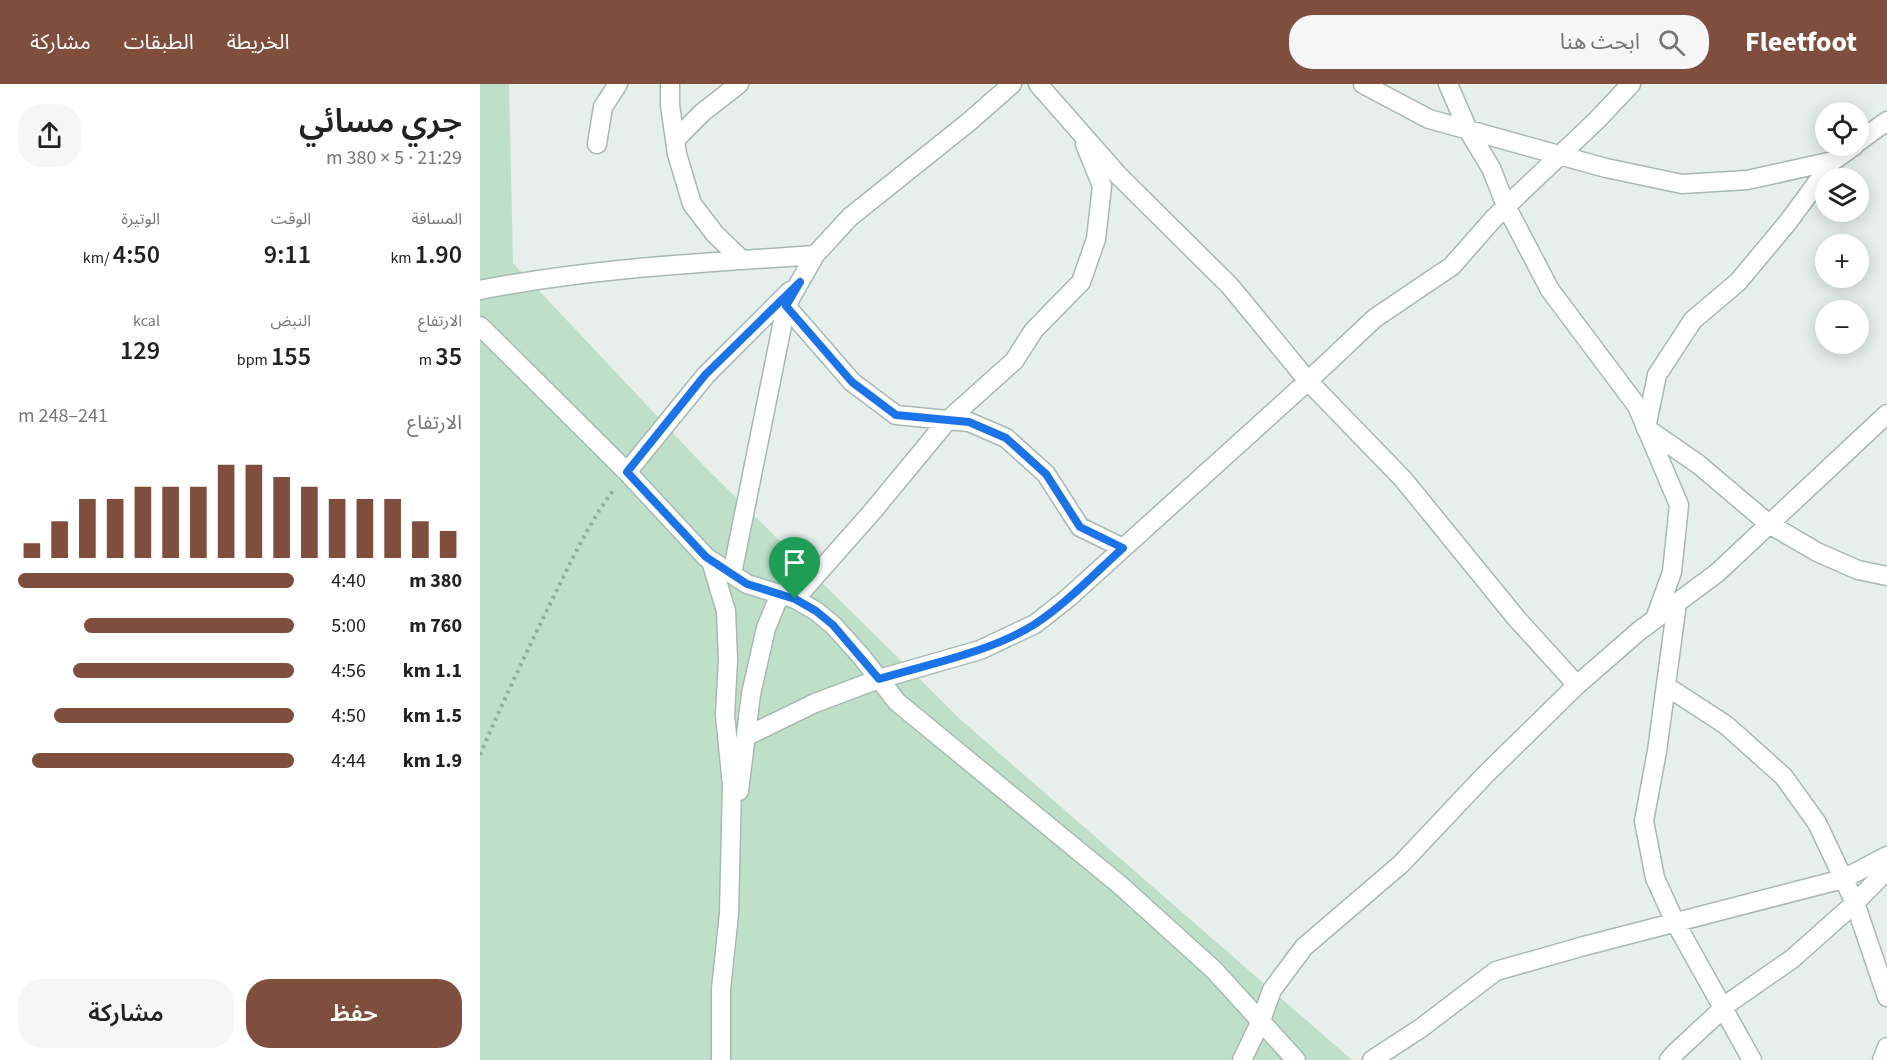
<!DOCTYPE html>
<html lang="ar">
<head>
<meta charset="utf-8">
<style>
	body { margin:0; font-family:"Source Sans 3","Noto Sans Arabic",sans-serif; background:#f6f6f6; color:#222; direction:rtl; height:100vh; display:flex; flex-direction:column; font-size:22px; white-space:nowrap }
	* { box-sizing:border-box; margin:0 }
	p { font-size:20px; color:#767676 }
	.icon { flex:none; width:33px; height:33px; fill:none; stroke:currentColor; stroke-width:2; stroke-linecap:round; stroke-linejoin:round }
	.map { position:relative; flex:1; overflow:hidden; direction:ltr }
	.drawer { display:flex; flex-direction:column; background:#fff; width:480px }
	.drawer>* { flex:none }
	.buttons { position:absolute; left:1335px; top:18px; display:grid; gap:12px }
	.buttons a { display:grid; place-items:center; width:54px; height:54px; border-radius:50%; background:#fff; box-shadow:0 3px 15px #0003; font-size:30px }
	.pin { position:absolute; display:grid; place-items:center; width:51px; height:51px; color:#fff; margin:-62px -26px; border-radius:50% 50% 50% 0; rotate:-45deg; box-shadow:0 0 6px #0007 }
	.pin .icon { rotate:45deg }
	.round { display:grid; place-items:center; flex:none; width:63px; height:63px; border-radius:24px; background:#f6f6f6 }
	.overview { display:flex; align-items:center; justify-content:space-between; height:102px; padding:0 18px }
	h1 { font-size:33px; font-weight:600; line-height:45px }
	.figures { display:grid; grid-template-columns:repeat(3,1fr); gap:9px; height:102px; padding:6px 18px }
	.figures div { display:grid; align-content:center }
	.figures b { font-size:26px; font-weight:600 }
	.figures small { font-size:16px; font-weight:400 }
	.figures p { font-size:16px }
	.chart { height:168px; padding:12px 18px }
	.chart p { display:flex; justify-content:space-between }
	.chart svg { width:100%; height:108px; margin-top:6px; stroke:#804e3d; stroke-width:6 }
	.cta { display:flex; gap:12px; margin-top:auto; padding:12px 18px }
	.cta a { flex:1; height:69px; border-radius:24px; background:#804e3d; color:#fff; font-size:24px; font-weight:600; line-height:69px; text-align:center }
	.cta a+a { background:#f6f6f6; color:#222 }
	ul { padding:0 18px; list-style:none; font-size:20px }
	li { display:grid; grid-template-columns:96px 72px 1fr; align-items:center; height:45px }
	li i { height:15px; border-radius:8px; background:#804e3d }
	header { display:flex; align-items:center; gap:36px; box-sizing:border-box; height:84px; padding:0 30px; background:#804e3d; color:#fff }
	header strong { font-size:28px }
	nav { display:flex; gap:33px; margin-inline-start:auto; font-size:21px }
	.search { width:420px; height:54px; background:#f6f6f6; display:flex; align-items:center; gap:15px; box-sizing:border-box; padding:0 21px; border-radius:24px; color:#767676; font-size:22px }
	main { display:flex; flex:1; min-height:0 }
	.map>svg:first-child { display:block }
</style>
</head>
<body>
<header>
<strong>Fleetfoot</strong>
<div class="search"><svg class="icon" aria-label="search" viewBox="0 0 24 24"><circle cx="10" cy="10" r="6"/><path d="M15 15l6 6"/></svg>ابحث هنا</div>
<nav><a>الخريطة</a><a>الطبقات</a><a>مشاركة</a></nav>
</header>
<main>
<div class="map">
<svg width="1407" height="976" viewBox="0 0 1407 976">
	<rect width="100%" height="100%" fill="#e6efeb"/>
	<path fill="#bfe0c8" d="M0 0H29L33 179 225 383 481 636 872 976H0Z"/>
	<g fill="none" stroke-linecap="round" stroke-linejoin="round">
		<defs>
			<path id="minor" d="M190 0V21L197 70 212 120 235 150 262 176
				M558 0 639 92 750 202 828 297 923 395 1037 535 1097 601
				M883 0 949 35 1126 84 1202 100 1267 96 1353 77 1374 62
				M968 0 988 46 1011 84 1026 122 1070 206 1157 322 1199 421 1192 488 1175 535
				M195 56 223 28 259 0
				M1378 58 1407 37
				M117 60 123 23 138 0
				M1353 77 1308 138 1258 198 1213 236 1177 291 1166 344 1218 380 1289 440 1337 468 1378 486 1407 492
				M0 206C111 184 223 179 335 171
				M306 222 372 298 416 331 489 338 526 354 566 390 600 443 643 464
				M147 388 226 291 310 207
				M231 477 246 527 248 576 245 631 252 701 249 830 241 905V976
				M252 490 306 222 335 171 370 133 490 37 532 0
				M315 515 392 428 468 336 534 277 554 246 601 198 616 155 622 102 605 60
				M1197 519 1177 667 1164 737 1175 794 1195 838 1272 976
				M1186 602 1246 641 1304 693 1337 739 1375 819 1407 913
				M267 652 335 619 399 595 500 566 555 540 588 514 828 297 895 234 972 182 1015 133 1117 36 1151 0
				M259 707 271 610 286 544 300 510
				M762 976 780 939 792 906 824 863 921 780 1005 691 1097 601 1159 547 1237 489 1407 330
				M892 976 941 944 1016 887 1104 862 1363 795 1407 772
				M1189 976 1196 968 1250 918 1312 875 1375 819 1407 786
				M1402 976 1407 963"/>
			<path id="secondary" d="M0 242 147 388 226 473 267 500 315 515 336 527 353 541 381 572 417 618 640 801 734 886 816 976"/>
		</defs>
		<use href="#minor" stroke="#a8b8b2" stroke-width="21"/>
		<use href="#secondary" stroke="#a4bbb3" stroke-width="21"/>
		<path stroke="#86b3a5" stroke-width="4" stroke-dasharray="3 4.5" stroke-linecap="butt" d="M0 671C23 617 48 565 74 512 92 475 110 437 135 404"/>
		<use href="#minor" stroke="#fff" stroke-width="18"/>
		<use href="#secondary" stroke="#fff" stroke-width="18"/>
	</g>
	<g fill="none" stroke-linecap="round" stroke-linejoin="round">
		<defs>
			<path id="route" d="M320 198 306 222 372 298 416 331 489 338 526 354 566 390 600 443 643 464C615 489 587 519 555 540 511 568 449 580 399 595L353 541 336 527 315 515 267 500 226 473 147 388 225 291Z"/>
		</defs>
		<use href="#route" stroke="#fff" stroke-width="12"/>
		<use href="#route" stroke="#1a73e8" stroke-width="8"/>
	</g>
</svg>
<div class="buttons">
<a><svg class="icon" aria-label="locate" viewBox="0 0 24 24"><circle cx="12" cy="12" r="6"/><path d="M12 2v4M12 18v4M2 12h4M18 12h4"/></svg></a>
<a><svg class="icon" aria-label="layers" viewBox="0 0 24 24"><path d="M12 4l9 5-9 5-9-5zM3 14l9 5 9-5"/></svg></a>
<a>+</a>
<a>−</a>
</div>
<div class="pin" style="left:315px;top:515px;background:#1e9e55"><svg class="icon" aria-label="arrive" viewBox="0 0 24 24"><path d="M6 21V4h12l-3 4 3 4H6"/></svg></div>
</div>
<section class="drawer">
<div class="overview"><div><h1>جري مسائي</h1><p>21:29 · 5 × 380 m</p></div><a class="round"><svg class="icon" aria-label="share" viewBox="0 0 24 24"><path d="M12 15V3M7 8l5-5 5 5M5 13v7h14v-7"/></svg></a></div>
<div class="figures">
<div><p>المسافة</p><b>1.90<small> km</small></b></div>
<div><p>الوقت</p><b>9:11</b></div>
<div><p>الوتيرة</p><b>4:50<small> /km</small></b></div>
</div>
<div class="figures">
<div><p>الارتفاع</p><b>35<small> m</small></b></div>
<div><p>النبض</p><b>155<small> bpm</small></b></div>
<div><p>kcal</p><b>129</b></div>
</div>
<div class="chart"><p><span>الارتفاع</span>241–248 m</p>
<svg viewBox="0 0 160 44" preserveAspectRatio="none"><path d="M5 44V38M15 44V29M25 44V20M35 44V20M45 44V15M55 44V15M65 44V15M75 44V6M85 44V6M95 44V11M105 44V15M115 44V20M125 44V20M135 44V20M145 44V29M155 44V33"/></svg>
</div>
<ul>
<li><b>380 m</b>4:40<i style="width:100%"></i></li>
<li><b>760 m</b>5:00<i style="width:76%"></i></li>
<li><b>1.1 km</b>4:56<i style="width:80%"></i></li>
<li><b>1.5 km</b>4:50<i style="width:87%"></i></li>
<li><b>1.9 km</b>4:44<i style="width:95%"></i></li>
</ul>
<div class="cta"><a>حفظ</a><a>مشاركة</a></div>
</section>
</main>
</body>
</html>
